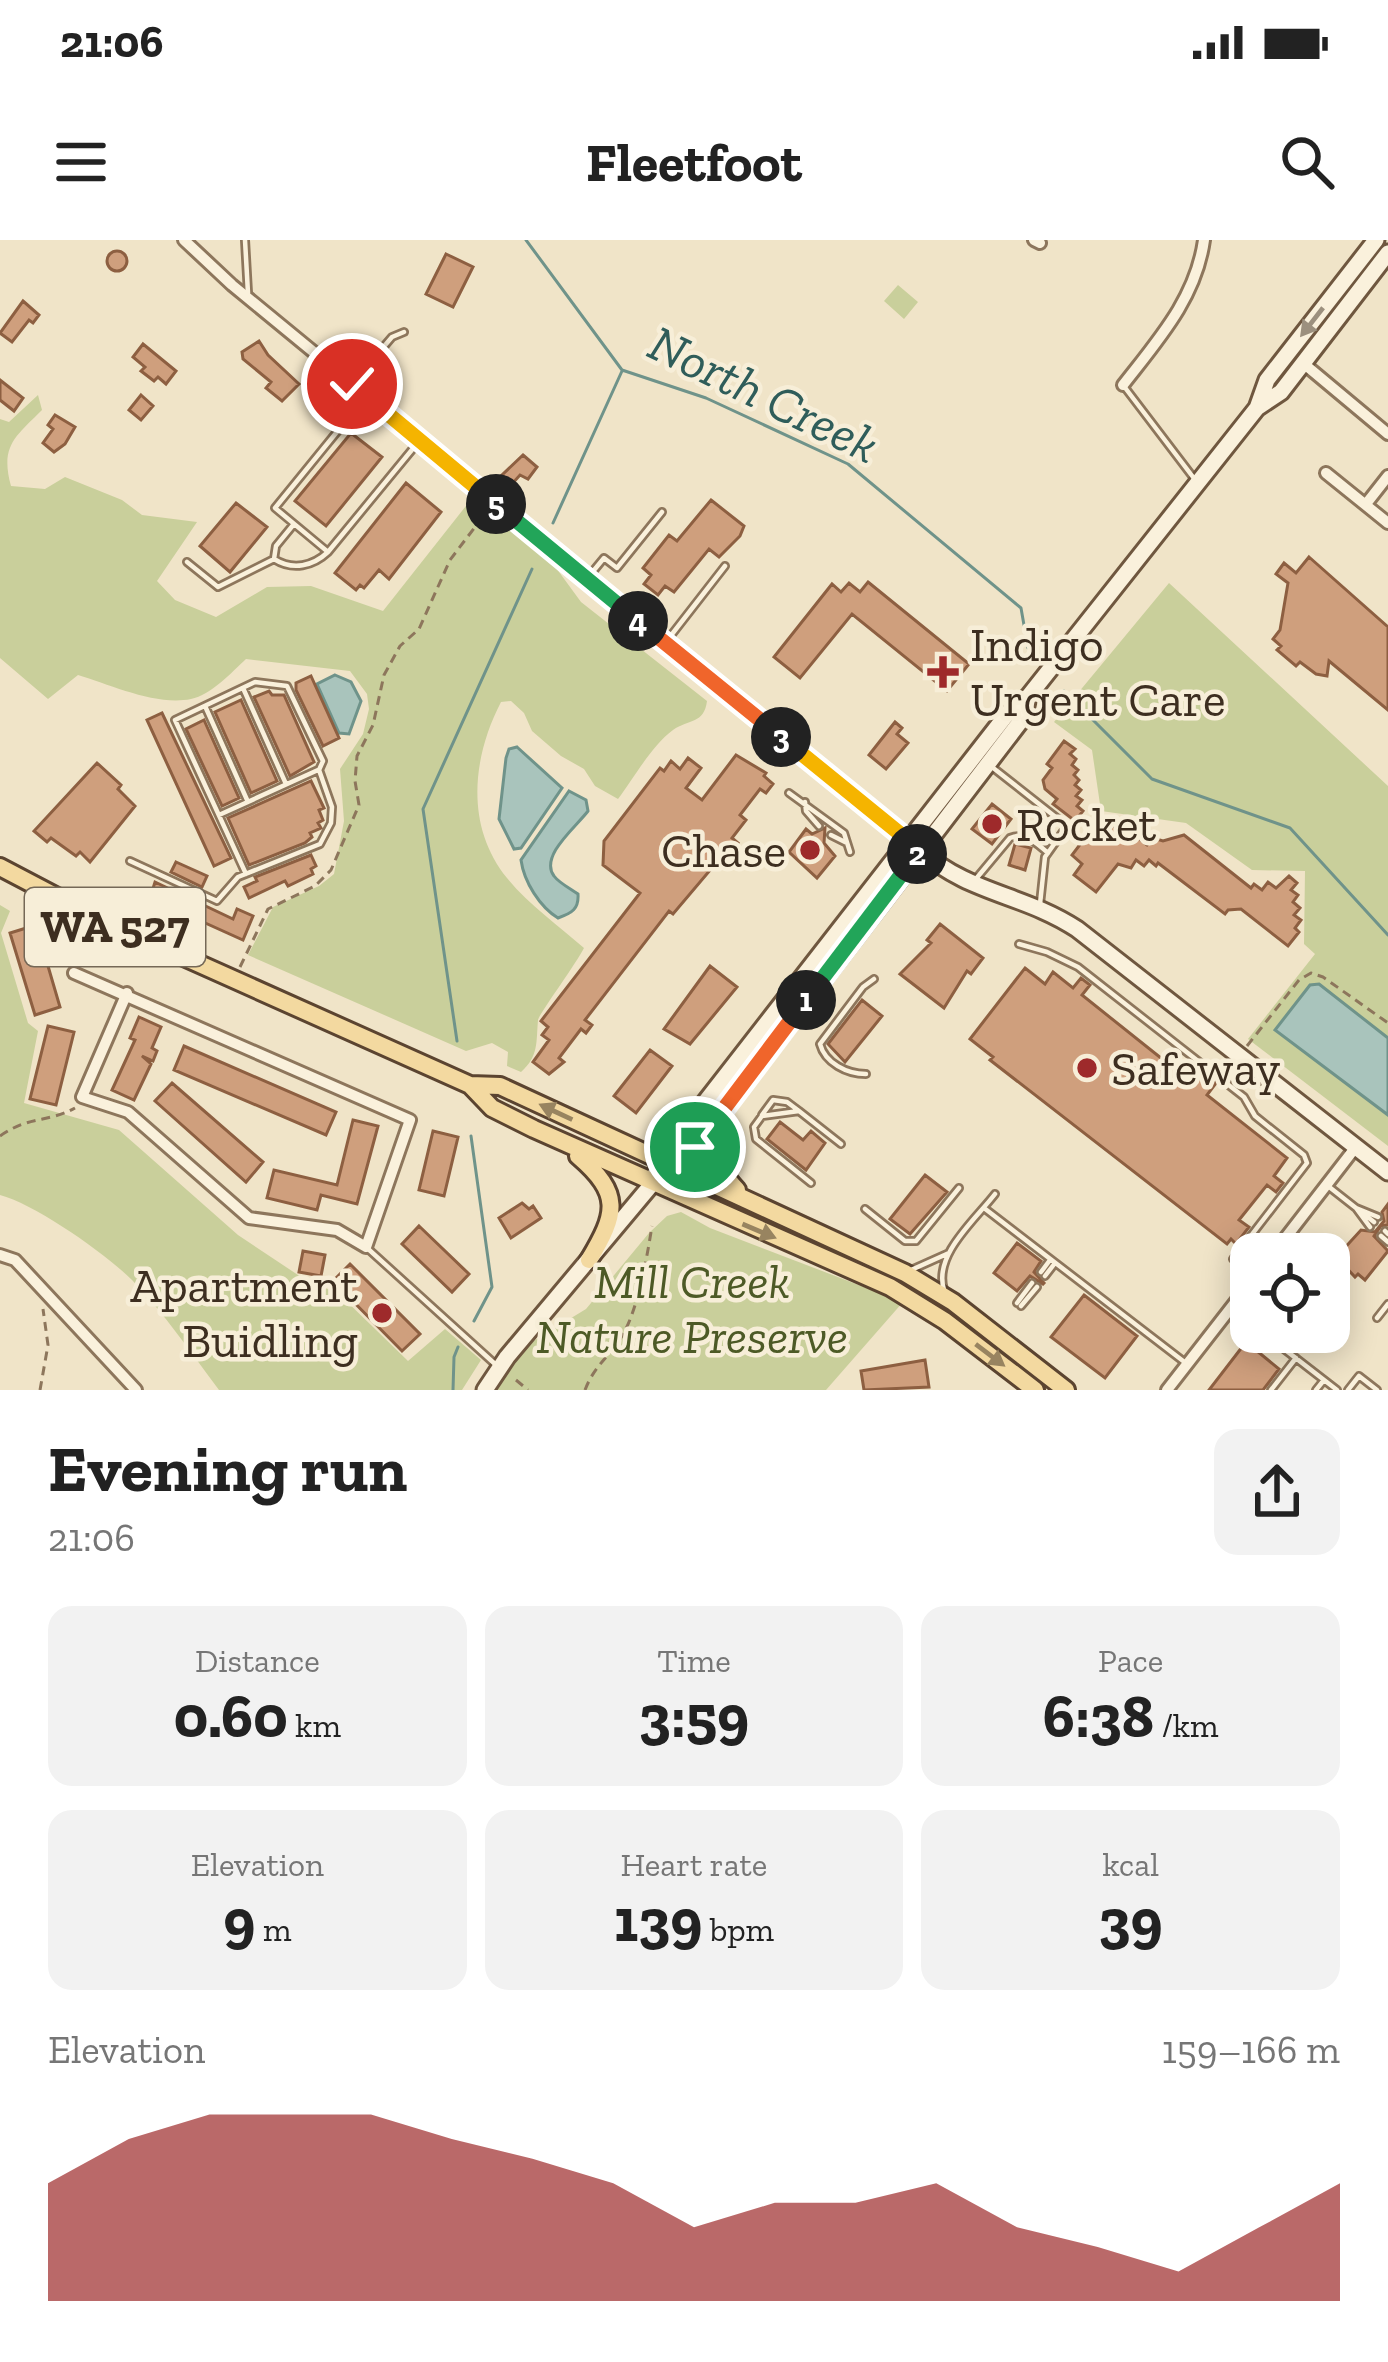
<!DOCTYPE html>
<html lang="en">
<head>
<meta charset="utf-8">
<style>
	body { margin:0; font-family:"Zilla Slab",serif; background:#f2f2f2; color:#222; height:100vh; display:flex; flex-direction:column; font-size:45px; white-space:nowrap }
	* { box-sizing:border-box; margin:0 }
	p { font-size:39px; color:#767676 }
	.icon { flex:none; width:66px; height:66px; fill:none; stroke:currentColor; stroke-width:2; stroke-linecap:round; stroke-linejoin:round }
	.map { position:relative; height:1150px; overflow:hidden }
	.panel { display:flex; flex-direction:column; background:#fff; flex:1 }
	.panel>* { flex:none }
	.fabs { position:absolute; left:1230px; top:993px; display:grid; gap:24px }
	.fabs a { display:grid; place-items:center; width:120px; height:120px; border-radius:24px; background:#fff; box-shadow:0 6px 30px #0003; font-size:60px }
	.pin { position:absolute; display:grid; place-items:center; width:102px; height:102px; color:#fff; margin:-51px; border:6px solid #fff; border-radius:50%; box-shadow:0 3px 12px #0007 }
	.km { position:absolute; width:60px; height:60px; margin:-30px; border-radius:50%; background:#222; color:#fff; font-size:33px; line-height:60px; text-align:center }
	.round { display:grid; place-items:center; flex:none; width:126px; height:126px; border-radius:24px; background:#f2f2f2 }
	.overview { display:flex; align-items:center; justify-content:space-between; height:204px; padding:0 48px }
	h1 { font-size:66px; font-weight:700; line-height:90px }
	.figures { display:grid; grid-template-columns:repeat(3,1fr); gap:18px; height:204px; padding:12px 48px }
	.figures div { display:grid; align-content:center; border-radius:24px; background:#f2f2f2; text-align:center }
	.figures b { font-size:60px; font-weight:700 }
	.figures small { font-size:33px; font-weight:400 }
	.figures p { font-size:33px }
	.chart { height:336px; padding:24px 48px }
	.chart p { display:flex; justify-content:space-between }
	.chart svg { width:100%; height:216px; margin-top:12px; fill:#9e2a2b; opacity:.7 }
	.status { display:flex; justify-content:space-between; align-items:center; height:84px; padding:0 60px; background:#fff; direction:ltr }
	.status svg { height:33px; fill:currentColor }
	header { display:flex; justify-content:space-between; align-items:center; height:156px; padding:0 48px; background:#fff; font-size:54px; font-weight:700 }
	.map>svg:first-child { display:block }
</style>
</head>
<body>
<div class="status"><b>21:06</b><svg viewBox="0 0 49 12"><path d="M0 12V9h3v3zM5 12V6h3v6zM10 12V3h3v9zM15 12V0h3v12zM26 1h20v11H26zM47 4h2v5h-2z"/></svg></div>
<header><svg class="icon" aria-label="menu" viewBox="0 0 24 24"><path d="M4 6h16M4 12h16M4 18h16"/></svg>Fleetfoot<svg class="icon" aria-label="search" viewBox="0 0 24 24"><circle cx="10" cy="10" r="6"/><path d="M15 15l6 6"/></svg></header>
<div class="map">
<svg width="1388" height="1150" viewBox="0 0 1388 1150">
	<rect width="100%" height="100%" fill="#f0e4c8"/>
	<path fill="#c9cf9b" d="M898 45 918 62 904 79 884 61Z
		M38 155 42 170C15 197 0 206 11 246L45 249 65 237 122 260 142 275 197 282 157 341 175 360 216 377 267 347 311 346 383 371 473 257 551 321 581 362 707 461C704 484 689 479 673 490 652 505 634 538 618 559L595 546 584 529 561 516 532 491 524 473 511 461 501 462C472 518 465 586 507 638 528 664 559 686 584 708 576 724 539 774 538 780 536 802 539 816 521 832L507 826 508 812 492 803 466 811 248 715 273 667 319 646 334 634 344 581 340 529 363 494 369 469 367 454 350 431 246 419C231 433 211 455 191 459 156 466 111 445 78 435L48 459 0 418V179L9 182Z
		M1169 343 1388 546V906L1248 799 1315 714 1304 704 1305 631 1252 630 1186 583 1101 571 1092 510 1054 482Z
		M0 665 10 671 1 693 28 783 38 791 24 863 119 890 238 995 307 1041 338 1053 408 1121 445 1089 481 1120 462 1150H219C192 1114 164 1073 132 1040 106 1014 35 964 0 955Z
		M681 972 710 988 903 1062 826 1150H485L507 1117 586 1069 649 993 667 976Z"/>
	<path fill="#a9c4bc" stroke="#6f938a" stroke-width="3" d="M335 435 351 442 361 461 349 494 339 493 317 444Z
		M517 507 562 548 521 608 514 609 499 579 506 518 509 509Z
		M569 551 586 560 588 571C577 586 539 616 554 636 559 643 571 649 578 654 579 669 572 673 558 678 540 667 524 642 521 620Z
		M1319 744 1388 798V875L1275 790 1310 745Z"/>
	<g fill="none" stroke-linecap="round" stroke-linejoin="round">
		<path stroke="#6f938a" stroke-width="3" d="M526 0 622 130 706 158 848 224 1021 368 1028 408
			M553 283 622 131
			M1064 451 1152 539 1290 588 1388 695
			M457 801 423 569 532 329
			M471 896 492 1047 474 1081
			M453 1150 454 1117 458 1107"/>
	</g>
	<path fill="#cf9f7d" stroke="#8d5f41" stroke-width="3" d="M107 21a10 10 0 1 1 20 0a10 10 0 1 1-20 0Z
		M446 14 473 27 453 67 426 54Z
		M23 61 39 75 33 83 29 80 12 102 0 93Z
		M259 101 268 115 299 144 282 161 266 148 271 142 243 119 242 112Z
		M143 104 176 131 166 144 158 137 154 141 141 131 145 127 133 117Z
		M0 140 23 158 14 171 0 160Z
		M141 155 153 166 141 180 129 170Z
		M55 175 75 187 65 204 54 212 43 203 53 189 48 185Z
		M351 193 382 217 326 286 295 261Z
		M523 215 537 227 528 239 520 235 512 244 502 235Z
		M406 243 441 272 389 339 379 330 364 348 360 345 356 350 335 333Z
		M711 260 744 286 740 296 719 317 709 309 674 352 665 346 658 355 644 344 651 335 643 328 669 295 677 301Z
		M236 263 267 287 230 332 200 306Z
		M1309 317 1388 387V470L1329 421 1327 436 1316 434 1300 422 1296 426 1277 410 1281 406 1273 399 1280 390 1288 343 1276 334 1284 323 1296 333Z
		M868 342 969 424 947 451 852 374 800 438 774 417 832 344 841 352 849 343 860 352Z
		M311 436 339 498 323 506 296 450V443Z
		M269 451 272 455H284L314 522 290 536 254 457Z
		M241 460 277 541 251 553 215 472Z
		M162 473 231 618 214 626 147 480Z
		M204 480 239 558 222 566 186 489Z
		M895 482 902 488 897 494 908 503 886 529 869 515Z
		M1064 501 1075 509 1070 514 1076 519 1072 525 1078 530 1074 535 1079 540 1075 545 1081 550 1076 556 1082 560 1077 566 1083 571 1075 581 1053 564 1057 559 1045 549 1043 540 1052 528 1047 524Z
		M736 515 766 533 764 536 773 544 766 553 760 549 740 575 746 580 732 598 738 603 726 619 722 616 673 674 669 671 585 780 592 785 586 793 581 789 559 818 564 822 549 834 533 822 549 800 542 795 548 787 541 781 640 653 603 625 604 601 660 528 664 531 671 521 680 529 688 518 701 528 686 548 702 560Z
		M97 523 121 545 118 549 135 566 90 622 80 612 76 616 51 598 47 602 34 591Z
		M311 541 324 568 319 570 323 580 318 583 321 588 310 593 312 597 305 603 249 625 228 578Z
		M992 564 1011 579 992 604 972 589Z
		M1119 583 1147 605 1153 598 1163 601 1184 595 1251 648 1254 644 1262 650 1268 642 1276 648 1289 636 1297 643 1291 650 1298 655 1293 662 1300 668 1294 675 1301 680 1295 688 1299 692 1288 706 1241 669 1228 670 1225 674 1158 623 1156 626 1149 620 1144 626 1136 620 1131 628 1118 624 1096 652 1074 635 1082 624 1072 615 1094 586 1110 588Z
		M825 588 824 603 835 616 817 638 789 612 806 589 812 594Z
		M1015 604 1031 608 1025 630 1009 625Z
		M311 615 316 626 311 629 313 634 288 646 285 641 249 658 244 647 257 641 255 637Z
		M176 622 207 636 202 647 171 632Z
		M155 642 233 679 237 669 253 676 243 700 150 658Z
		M940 684 983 718 971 734 967 731 944 768 900 734 931 703 927 700Z
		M36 685 60 767 35 775 10 693Z
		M710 726 737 747 690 804 664 789Z
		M1025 728 1045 744 1053 732 1073 748 1081 738 1090 745 1082 755 1191 842 1199 831 1216 843 1207 855 1287 918 1274 936 1283 943 1276 952 1267 945 1239 980 1249 987 1236 1004 1231 999 1227 1004 990 820 993 817 970 799Z
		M862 760 882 776 845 822 828 804Z
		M139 777 161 787 152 808 157 811 153 821 142 816 151 824 134 860 112 850 135 800 130 798Z
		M48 786 74 792 56 865 30 859Z
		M184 806 336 872 326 895 174 830Z
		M650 810 672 826 636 873 614 856Z
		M172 843 263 922 246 942 155 861Z
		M353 880 378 886 357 964 321 955 317 970 267 958 274 930 337 945Z
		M780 882 803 900 811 891 825 903 806 930 767 899Z
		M433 891 458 897 444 956 419 950Z
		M925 935 947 952 910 994 890 979Z
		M522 963 529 969 533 966 541 978 511 998 499 978Z
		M1388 964V985L1381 986 1374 996 1388 1011 1365 1040 1358 1034 1355 1037 1338 1019 1340 1013 1361 990 1375 992 1384 981 1382 972Z
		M419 986 469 1034 452 1052 402 1004Z
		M1017 1003 1041 1021 1034 1032 1044 1043 1043 1044 1030 1036 1017 1051 994 1033Z
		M303 1011 325 1015 321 1036 299 1032Z
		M350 1024 420 1094 402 1111 333 1041Z
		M1084 1055 1137 1096 1105 1138 1051 1097Z
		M1246 1102 1279 1129 1263 1150H1209Z
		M925 1120 929 1147 864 1150 861 1131Z"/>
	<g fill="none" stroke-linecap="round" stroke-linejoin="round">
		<defs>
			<path id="lane" d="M245 0 248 53
				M352 144 392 97 404 92
				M1123 145 1196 241
				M328 312 275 268 345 182
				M274 319 276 306 294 284
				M187 322 218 347 274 319C293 331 313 326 328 312L420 200
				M590 335 604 318 617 328 662 272
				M669 398 725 326
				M243 448 286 544
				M205 466 248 562
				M992 527 1067 586 1045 617 1040 664
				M789 553 844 593 850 612
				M805 562 806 571 819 586
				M219 575 318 530
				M831 595 847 603
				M130 621 217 661 238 637 320 604 331 583 332 567 319 530 323 521 287 446 255 442 175 480 246 634
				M975 640 1010 598C1025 592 1037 603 1048 613
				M1019 704 1047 712 1078 727 1244 857 1255 876 1304 915 1307 923 1233 1019
				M866 834C847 834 825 823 820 804L863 747 874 739
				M762 875 773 860 787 862 799 871
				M811 943 756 899 754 887 762 876 799 871 841 904
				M1328 946 1356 968 1378 977
				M984 968 1187 1124
				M1356 968 1370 987
				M865 969 905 1001H916L959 948
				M1360 971 1374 982
				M1385 991 1388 994
				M1381 996 1388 1002
				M366 1007 495 1124
				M911 1030 949 1013
				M1041 1032 1050 1020
				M1045 1036 1055 1023
				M944 1050C933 1015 975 980 995 954
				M1017 1063 1032 1043
				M1021 1066 1037 1047
				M1232 1069 1251 1084
				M1377 1078 1388 1064
				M1262 1092 1337 1150
				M1271 1150 1296 1118
				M1316 1150 1324 1140
				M1348 1150 1359 1136 1377 1150"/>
			<path id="street" d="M184 0 232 45 911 603
				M1034 0 1040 3
				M1303 123 1388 194
				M1123 145C1158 100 1196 58 1204 0
				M1326 233 1388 283
				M1366 264 1388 236
				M74 733 410 880 366 1007 337 990 249 978 128 872 82 857 127 753
				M1273 1014 1355 908
				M0 1015 15 1020 136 1150
				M1167 1150 1251 1042"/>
			<path id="secondary" d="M1257 168 1267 140 1376 0
				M920 610C969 654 1024 654 1077 689L1388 932
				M652 944 678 927 695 907 1023 478 1028 457
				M485 1150 507 1117 652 944 660 920 1011 469 1028 457 1257 168 1281 152 1388 13"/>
			<path id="primary" d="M0 627 101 680 470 845 492 868 534 889 890 1047 945 1081 1035 1150
				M470 845 500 846 905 1033 953 1062 1066 1150
				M722 871C704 904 713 924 737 950
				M578 916C622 954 617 973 589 1020"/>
		</defs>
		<use href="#lane" stroke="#8d765c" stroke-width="10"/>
		<use href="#street" stroke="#8d765c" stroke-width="16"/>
		<use href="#secondary" stroke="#6f573f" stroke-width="21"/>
		<use href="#primary" stroke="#5b4430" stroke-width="22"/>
		<path stroke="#8d765c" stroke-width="3" stroke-dasharray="9 6" stroke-linecap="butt" d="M240 727 268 669 315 646 331 630 359 565 355 541 357 516 373 485 384 435 400 406 419 389 450 320 475 287 479 263
			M1247 806 1299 740 1311 733 1323 737 1388 783
			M0 896C30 875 48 883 75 868
			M516 1140 528 1150
			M40 1150 48 1105 43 1069
			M585 1150C595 1124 609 1118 622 1096 638 1070 647 1017 652 986"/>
		<use href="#lane" stroke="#faf1dc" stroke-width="4.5"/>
		<use href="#street" stroke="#faf1dc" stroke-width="10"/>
		<use href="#secondary" stroke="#faf1dc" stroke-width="15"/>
		<use href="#primary" stroke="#f3d9a0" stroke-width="16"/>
	</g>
	<defs><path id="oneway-solid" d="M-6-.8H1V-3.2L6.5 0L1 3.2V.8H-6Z" transform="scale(3)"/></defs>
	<use fill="#9c907e" href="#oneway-solid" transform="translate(1312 82) rotate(128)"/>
	<g fill="#988460">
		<use href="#oneway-solid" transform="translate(556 872) rotate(-155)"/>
		<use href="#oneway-solid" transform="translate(759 991) rotate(23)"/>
		<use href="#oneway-solid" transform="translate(990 1115) rotate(37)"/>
	</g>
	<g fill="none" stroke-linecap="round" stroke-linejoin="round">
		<defs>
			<path id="split-1" d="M695 907 806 760"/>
			<path id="split-2" d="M806 760 917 614"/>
			<path id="split-3" d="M781 497 920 610 917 614"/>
			<path id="split-4" d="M638 381 781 497"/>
			<path id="split-5" d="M496 264 638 381"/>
			<path id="split-6" d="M352 144 496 264"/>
		</defs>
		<use href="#split-1" stroke="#fff" stroke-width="24"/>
		<use href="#split-2" stroke="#fff" stroke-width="24"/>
		<use href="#split-3" stroke="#fff" stroke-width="24"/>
		<use href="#split-4" stroke="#fff" stroke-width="24"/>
		<use href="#split-5" stroke="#fff" stroke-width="24"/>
		<use href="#split-6" stroke="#fff" stroke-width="24"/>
		<use href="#split-1" stroke="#f0652b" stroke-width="15"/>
		<use href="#split-2" stroke="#22a559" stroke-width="15"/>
		<use href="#split-3" stroke="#f5b400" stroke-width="15"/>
		<use href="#split-4" stroke="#f0652b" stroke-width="15"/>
		<use href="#split-5" stroke="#22a559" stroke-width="15"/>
		<use href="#split-6" stroke="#f5b400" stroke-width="15"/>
	</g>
	<g fill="#9e2a2b" stroke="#f7eed8" stroke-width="4.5">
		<path d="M937 414h12v12h12v12h-12v12h-12v-12h-12v-12h12z"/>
		<circle cx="992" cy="584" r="12"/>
		<circle cx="810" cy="610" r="12"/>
		<circle cx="1087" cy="828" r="12"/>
		<circle cx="382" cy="1073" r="12"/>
	</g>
	<g text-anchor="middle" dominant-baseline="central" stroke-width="9" stroke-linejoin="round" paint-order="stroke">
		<rect fill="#f7eed8" stroke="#756857" stroke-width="3" x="25" y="648" width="180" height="78" rx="9"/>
		<g font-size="45" font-weight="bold" fill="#3d2e20">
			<text x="115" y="687">WA 527</text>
		</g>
		<g font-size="48" fill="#3d2e20" stroke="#f7eed8" text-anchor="start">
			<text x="970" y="404">Indigo<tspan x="970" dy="55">Urgent Care</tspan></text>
			<text x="1016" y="584">Rocket</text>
			<text x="786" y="610" text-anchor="end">Chase</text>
			<text x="1111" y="828">Safeway</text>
			<text x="358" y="1045" text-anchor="end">Apartment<tspan x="358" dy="55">Buidling</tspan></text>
		</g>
		<g font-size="48" font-style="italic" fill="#4d5a26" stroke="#f7eed8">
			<text x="692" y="1041">Mill Creek<tspan x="692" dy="55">Nature Preserve</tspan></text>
		</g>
		<g font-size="51" font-style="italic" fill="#2f5d5a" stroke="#f7eed8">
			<text transform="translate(764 154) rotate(26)">North Creek</text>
		</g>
	</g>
</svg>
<div class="fabs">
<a><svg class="icon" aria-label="locate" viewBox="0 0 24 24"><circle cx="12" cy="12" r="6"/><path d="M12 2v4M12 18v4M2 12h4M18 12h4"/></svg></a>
</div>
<div class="pin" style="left:695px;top:907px;background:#1e9e55"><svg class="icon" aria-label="arrive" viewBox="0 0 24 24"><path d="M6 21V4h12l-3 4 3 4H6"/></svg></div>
<div class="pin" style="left:352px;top:144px;background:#d93025"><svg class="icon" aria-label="check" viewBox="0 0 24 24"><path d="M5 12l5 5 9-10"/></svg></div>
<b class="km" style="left:806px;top:760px">1</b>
<b class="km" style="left:917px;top:614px">2</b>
<b class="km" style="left:781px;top:497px">3</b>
<b class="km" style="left:638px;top:381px">4</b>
<b class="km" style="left:496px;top:264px">5</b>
</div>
<section class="panel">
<div class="overview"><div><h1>Evening run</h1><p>21:06</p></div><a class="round"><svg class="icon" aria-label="share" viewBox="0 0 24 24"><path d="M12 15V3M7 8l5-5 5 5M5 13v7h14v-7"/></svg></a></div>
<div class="figures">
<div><p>Distance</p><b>0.60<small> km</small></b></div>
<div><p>Time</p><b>3:59</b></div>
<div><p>Pace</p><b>6:38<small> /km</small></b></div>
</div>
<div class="figures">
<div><p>Elevation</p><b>9<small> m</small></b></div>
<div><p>Heart rate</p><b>139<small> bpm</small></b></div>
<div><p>kcal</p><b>39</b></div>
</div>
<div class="chart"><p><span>Elevation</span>159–166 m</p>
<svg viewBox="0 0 160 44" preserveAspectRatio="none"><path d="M0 44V20L10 11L20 6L30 6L40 6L50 11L60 15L70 20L80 29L90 24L100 24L110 20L120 29L130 33L140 38L150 29L160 20V44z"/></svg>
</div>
</section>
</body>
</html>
